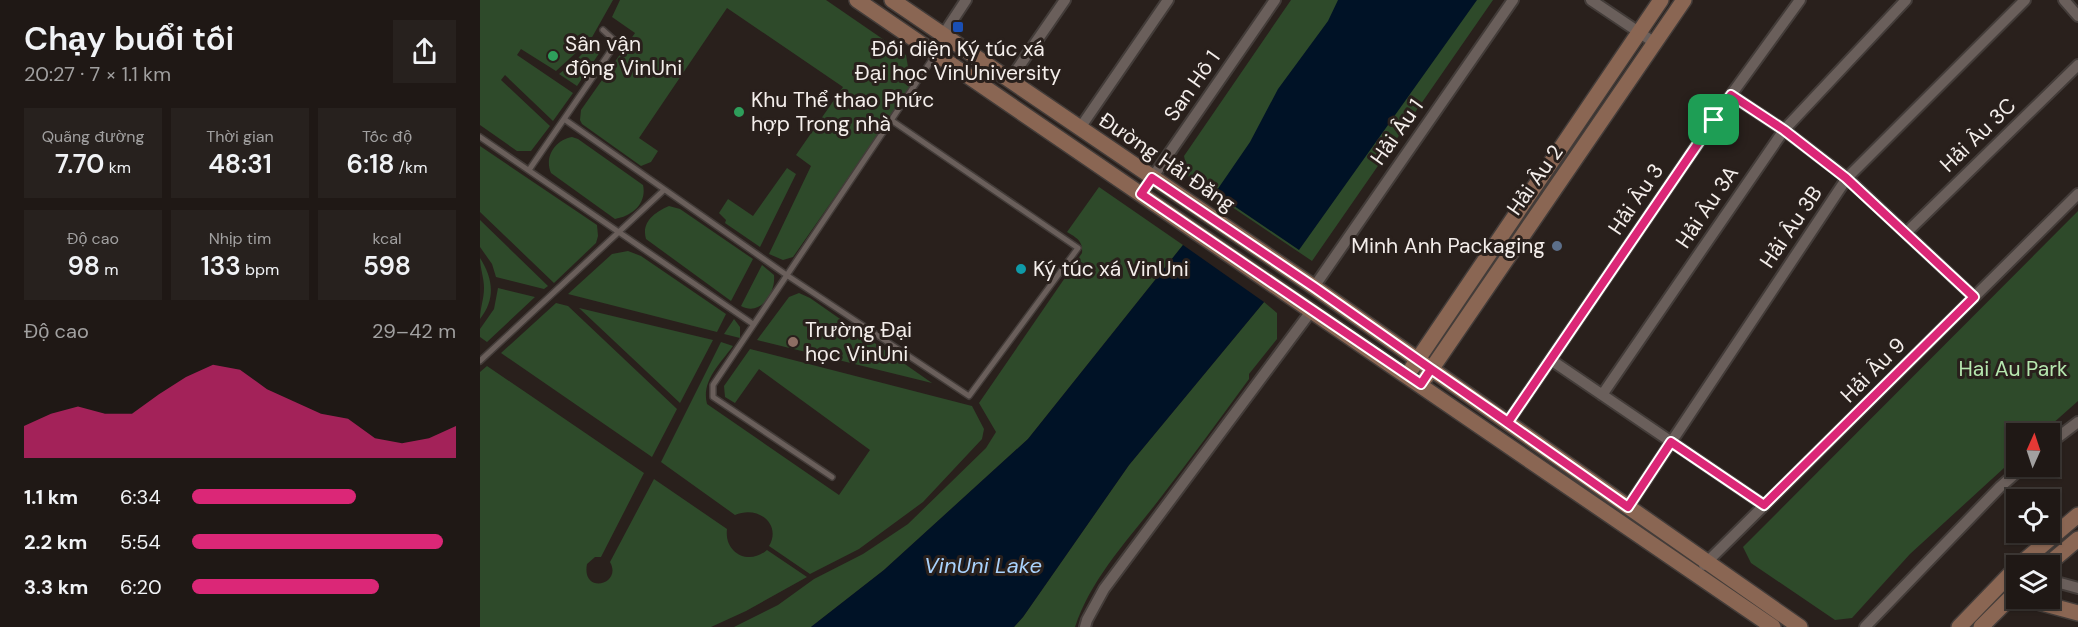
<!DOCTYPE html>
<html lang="vi">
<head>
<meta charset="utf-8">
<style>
	body { margin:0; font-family:"DM Sans",sans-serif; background:#27211e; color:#f1f3f6; height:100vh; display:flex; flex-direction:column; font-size:22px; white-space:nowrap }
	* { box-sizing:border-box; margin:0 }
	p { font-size:20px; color:#a1a0a0 }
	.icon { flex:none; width:33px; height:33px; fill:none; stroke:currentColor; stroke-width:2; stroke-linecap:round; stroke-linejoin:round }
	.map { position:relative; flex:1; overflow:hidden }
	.details { display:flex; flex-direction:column; background:#1f1815; width:480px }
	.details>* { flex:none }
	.needle { width:39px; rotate:3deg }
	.buttons { position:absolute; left:1526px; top:423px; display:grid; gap:12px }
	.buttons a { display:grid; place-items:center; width:54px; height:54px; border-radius:0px; background:#1f1815; box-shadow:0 2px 4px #0004,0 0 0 2px #3c3734; font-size:30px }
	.pin { position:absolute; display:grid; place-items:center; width:51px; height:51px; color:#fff; margin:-26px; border-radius:12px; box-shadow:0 3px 9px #0006 }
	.round { display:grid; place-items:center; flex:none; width:63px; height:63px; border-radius:0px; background:#27211e }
	.head { display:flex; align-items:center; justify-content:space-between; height:102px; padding:0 24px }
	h1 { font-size:33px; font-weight:600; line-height:45px }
	.metrics { display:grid; grid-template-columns:repeat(3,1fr); gap:9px; height:102px; padding:6px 24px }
	.metrics div { display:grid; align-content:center; border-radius:0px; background:#27211e; text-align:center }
	.metrics b { font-size:26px; font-weight:600 }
	.metrics small { font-size:16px; font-weight:400 }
	.metrics p { font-size:16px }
	.chart { height:168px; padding:12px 24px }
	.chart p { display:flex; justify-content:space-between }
	.chart svg { width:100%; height:108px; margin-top:6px; fill:#db2777; opacity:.7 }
	ul { padding:0 24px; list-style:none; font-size:20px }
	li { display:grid; grid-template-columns:96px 72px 1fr; align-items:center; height:45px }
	li i { height:15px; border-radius:8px; background:#db2777 }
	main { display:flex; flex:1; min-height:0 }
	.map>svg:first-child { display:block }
</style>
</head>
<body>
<main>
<section class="details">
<div class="head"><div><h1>Chạy buổi tối</h1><p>20:27 · 7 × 1.1 km</p></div><a class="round"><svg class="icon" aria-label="share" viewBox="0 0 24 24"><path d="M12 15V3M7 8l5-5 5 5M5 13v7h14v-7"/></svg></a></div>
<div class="metrics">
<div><p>Quãng đường</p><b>7.70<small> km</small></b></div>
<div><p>Thời gian</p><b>48:31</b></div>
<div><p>Tốc độ</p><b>6:18<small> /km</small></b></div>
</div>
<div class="metrics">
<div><p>Độ cao</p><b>98<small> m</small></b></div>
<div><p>Nhịp tim</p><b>133<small> bpm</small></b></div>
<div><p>kcal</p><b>598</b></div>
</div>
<div class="chart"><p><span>Độ cao</span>29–42 m</p>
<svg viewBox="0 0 160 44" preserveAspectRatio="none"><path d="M0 44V31L10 26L20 23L30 26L40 26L50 18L60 11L70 6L80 8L90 16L100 21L110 26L120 28L130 36L140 38L150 36L160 31V44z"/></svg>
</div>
<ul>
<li><b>1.1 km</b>6:34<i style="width:62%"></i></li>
<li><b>2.2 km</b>5:54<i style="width:95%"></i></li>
<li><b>3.3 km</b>6:20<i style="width:71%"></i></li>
</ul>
</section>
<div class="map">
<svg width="1598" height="627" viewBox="0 0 1598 627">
	<rect width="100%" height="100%" fill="#29201c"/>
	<path fill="#2e4a2a" d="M0 0H133L111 39 76 71 41 49 37 55 93 93 73 121 25 75 21 80 70 126 51 151H37L0 125Z
		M140 0H346L426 55 428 67 421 81 431 88 313 257 303 260 289 254 331 166 316 155 363 87 247 8 159 138 178 151 171 162 161 166 102 124 100 120 101 110 155 33 132 17Z
		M811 0H1013L832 261 709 178 704 156Z
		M113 43 122 49 97 86 79 74 93 63Z
		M92 137 98 139 163 185C167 203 153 216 135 219L71 173C64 157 75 140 92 137Z
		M0 146 117 225 118 236 116 243 74 283 0 212Z
		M307 168 316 174 280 247 245 223 246 220 239 213 248 199 273 216Z
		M619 187 703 245 548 439 404 570 331 627H254L298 605 334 579 383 554 428 524 506 448 516 432 499 403 602 253C603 241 597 238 587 232Z
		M189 206 200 209 273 259 251 301 166 239C161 222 175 212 189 206Z
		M1598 211V401L1562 433 1536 434V457L1430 554 1372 618 1355 620 1271 563 1263 547Z
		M0 220 68 286 64 289 16 277 12 264 0 247Z
		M148 251 161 256 246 314 237 332 88 294 132 254Z
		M0 258C13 278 16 299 0 319 0 308 4 299 4 288 4 278 0 268 0 258Z
		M282 265 294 275C296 292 281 317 261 306Z
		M18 288 55 297 7 342 0 337V329L14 309Z
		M319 293 330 298 452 383 277 340 309 297Z
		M784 302 797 313V339L769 374V379C739 420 709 461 678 501 647 541 611 579 595 627H534L543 617 649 465Z
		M76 303 88 306 197 409 172 457 21 353Z
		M99 308 233 340 200 403Z
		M254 319 260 327V338L244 334Z
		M241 342 253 346C240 364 221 381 227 404L359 495 390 450 279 369 255 403 245 397 244 386 270 349 492 406 504 429 502 439 443 502 379 549 330 574 289 546C302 524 278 505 255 515L181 462Z
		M7 366 164 473 121 557H115L107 564C101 595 143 585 130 562L174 479 247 529C244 553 269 566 287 550L327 577 266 611 231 627H0V372Z"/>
	<path fill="#001226" d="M858 0H997L819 250 735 193 770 142 798 89 848 21Z
		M703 245 784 302 649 465 543 617 534 627H331L404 570 548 439Z"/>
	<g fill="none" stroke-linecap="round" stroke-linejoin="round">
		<defs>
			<path id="lane" d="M84 119 308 276 489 396 598 248 411 120
				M0 137 273 324
				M49 170 132 49 134 40 123 30
				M0 361 184 190
				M352 477 233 397V385L455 55"/>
			<path id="street" d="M1111 0 1175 43
				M1584 0 1598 16
				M463 35 486 0
				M529 81 585 0
				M1251 95 1304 130 1367 178 1494 297
				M600 128 688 0
				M661 194 795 0
				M1426 233 1598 65
				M834 287 1033 0
				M1071 360 1284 505
				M1122 395 1304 130 1426 0
				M1028 422 1251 95 1320 0
				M1569 444 1598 422
				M1148 507 1367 178 1545 0
				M1224 565 1598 194
				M1569 580 1598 588
				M605 627 607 620 624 589 832 310
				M1385 627 1520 487 1544 466"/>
			<path id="secondary" d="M377 0 1293 627
				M412 0 834 287 1320 627
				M932 368 1181 0
				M946 377 1204 0
				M1538 566 1598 515
				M1566 566 1598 539
				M1543 598 1598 613
				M1479 627 1536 568
				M1501 627 1536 592"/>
		</defs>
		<use href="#lane" stroke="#433c39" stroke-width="8"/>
		<use href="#street" stroke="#433c39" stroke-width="14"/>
		<use href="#secondary" stroke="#433c39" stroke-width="18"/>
		<use href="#lane" stroke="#6a5f5b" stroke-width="5"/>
		<use href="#street" stroke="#6a5f5b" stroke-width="10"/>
		<use href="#secondary" stroke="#8a6653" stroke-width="15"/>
	</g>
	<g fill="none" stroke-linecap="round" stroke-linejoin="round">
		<defs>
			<path id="route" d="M1234 120 1028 422 951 369 941 384 661 194 672 178 834 287 1148 507 1191 442 1284 505 1494 297 1366 178 1304 130 1251 95 1234 120"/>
		</defs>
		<use href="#route" stroke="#fff" stroke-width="12"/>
		<use href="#route" stroke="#db2777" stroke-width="8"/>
	</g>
	<rect fill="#1a4fb4" stroke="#29201c" stroke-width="2" x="472" y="21" width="12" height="12" rx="3"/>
	<g fill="#2e9e5b" stroke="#29201c" stroke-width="2">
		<circle cx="73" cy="56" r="6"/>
		<circle cx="259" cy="112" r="6"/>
	</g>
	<circle fill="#5c6f8a" stroke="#29201c" stroke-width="2" cx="1077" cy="246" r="6"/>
	<circle fill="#0f9aa8" stroke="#29201c" stroke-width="2" cx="541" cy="269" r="6"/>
	<circle fill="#8d6e63" stroke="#29201c" stroke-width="2" cx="313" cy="342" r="6"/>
	<g text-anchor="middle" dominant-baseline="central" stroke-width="6" stroke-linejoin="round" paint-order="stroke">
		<g font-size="21" fill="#f4eeeb" stroke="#29201c" text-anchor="start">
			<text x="85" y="44">Sân vận<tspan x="85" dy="24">động VinUni</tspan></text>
			<text x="478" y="49" text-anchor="middle">Đối diện Ký túc xá<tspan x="478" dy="24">Đại học VinUniversity</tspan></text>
			<text x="271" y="100">Khu Thể thao Phức<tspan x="271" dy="24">hợp Trong nhà</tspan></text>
			<text x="1065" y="246" text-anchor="end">Minh Anh Packaging</text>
			<text x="553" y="269">Ký túc xá VinUni</text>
			<text x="325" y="330">Trường Đại<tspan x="325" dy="24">học VinUni</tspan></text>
		</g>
		<g font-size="21" fill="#f4eeeb" stroke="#29201c">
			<text transform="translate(712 86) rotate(-55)">San Hô 1</text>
			<text transform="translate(917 132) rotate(-55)">Hải Âu 1</text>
			<text transform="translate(1498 135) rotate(-44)">Hải Âu 3C</text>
			<text transform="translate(687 162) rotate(34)">Đường Hải Đăng</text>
			<text transform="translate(1055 180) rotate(-55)">Hải Âu 2</text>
			<text transform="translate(1156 199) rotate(-56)">Hải Âu 3</text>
			<text transform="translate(1227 207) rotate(-56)">Hải Âu 3A</text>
			<text transform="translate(1311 227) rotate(-56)">Hải Âu 3B</text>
			<text transform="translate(1393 370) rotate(-45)">Hải Âu 9</text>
		</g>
		<g font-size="21" fill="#b6e7af" stroke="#29201c">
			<text x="1533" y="369">Hai Au Park</text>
		</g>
		<g font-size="22" font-style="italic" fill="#a9d2fc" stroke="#29201c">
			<text x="503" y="565">VinUni Lake</text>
		</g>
	</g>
</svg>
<div class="buttons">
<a><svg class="needle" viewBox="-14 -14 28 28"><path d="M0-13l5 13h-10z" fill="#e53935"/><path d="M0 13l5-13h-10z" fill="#a1a0a0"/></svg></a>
<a><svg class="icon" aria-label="locate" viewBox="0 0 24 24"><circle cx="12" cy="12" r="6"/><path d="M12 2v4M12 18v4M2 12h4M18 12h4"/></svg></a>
<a><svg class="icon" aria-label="layers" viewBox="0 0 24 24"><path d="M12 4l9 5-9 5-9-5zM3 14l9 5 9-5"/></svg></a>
</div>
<div class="pin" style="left:1234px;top:120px;background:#1e9e55"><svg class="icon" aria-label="arrive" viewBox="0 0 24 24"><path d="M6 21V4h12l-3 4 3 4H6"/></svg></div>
</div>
</main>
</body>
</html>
